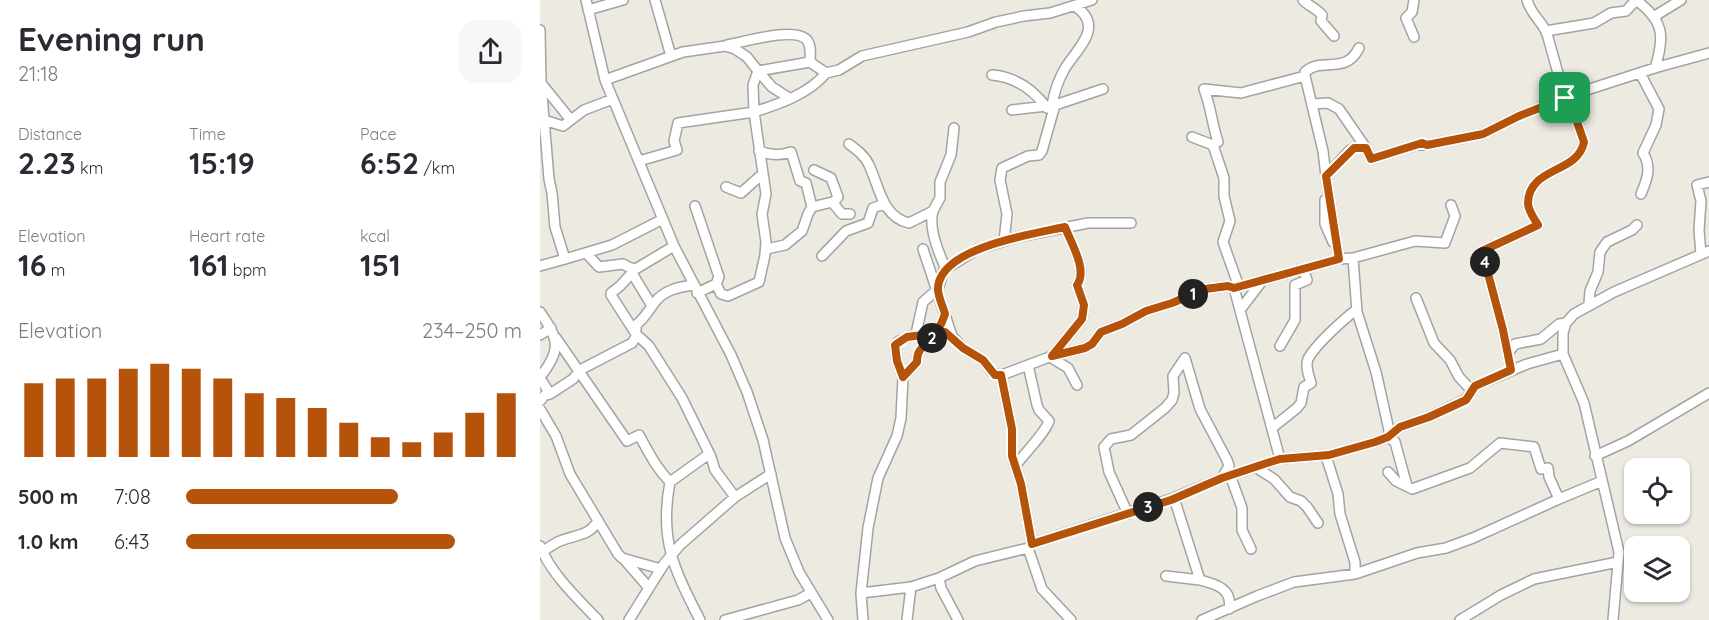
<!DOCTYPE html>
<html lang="en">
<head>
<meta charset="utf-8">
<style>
	body { margin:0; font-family:Quicksand,sans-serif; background:#f7f7f7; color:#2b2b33; height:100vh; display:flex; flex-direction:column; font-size:22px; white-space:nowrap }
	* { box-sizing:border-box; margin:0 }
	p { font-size:20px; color:#7c7c81 }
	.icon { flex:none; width:33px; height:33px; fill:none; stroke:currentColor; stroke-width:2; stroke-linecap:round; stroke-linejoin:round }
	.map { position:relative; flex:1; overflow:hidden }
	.details { display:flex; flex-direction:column; background:#fff; width:540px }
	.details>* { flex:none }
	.buttons { position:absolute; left:1084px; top:458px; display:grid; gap:12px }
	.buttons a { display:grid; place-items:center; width:66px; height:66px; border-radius:12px; background:#fff; box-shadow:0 2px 4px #0004; font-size:30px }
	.pin { position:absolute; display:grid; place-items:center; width:51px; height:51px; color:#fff; margin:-26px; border-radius:12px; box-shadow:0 3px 9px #0006 }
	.km { position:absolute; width:30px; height:30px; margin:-15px; border-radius:50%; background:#222; color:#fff; font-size:16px; line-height:30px; text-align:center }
	.round { display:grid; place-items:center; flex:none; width:63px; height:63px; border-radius:18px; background:#f7f7f7 }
	.head { display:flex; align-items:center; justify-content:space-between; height:102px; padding:0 18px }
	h1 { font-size:33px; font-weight:700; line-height:45px }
	.stats { display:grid; grid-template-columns:repeat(3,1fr); gap:9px; height:102px; padding:6px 18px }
	.stats div { display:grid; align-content:center }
	.stats b { font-size:30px; font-weight:700 }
	.stats small { font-size:16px; font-weight:400 }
	.stats p { font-size:16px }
	.chart { height:168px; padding:12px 18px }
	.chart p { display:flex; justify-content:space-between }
	.chart svg { width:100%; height:108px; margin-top:6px; stroke:#b45309; stroke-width:6 }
	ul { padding:0 18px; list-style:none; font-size:20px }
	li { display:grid; grid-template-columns:96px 72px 1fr; align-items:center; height:45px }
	li i { height:15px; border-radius:8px; background:#b45309 }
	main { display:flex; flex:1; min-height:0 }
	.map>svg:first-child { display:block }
</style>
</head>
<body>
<main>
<section class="details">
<div class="head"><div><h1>Evening run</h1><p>21:18</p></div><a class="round"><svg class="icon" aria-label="share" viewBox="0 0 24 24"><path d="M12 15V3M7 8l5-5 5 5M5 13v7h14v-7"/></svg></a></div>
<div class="stats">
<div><p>Distance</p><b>2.23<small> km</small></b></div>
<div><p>Time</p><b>15:19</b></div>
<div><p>Pace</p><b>6:52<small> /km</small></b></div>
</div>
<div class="stats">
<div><p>Elevation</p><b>16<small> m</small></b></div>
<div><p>Heart rate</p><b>161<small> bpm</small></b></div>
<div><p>kcal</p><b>151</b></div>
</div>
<div class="chart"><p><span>Elevation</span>234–250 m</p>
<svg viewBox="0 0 160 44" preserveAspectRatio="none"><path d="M5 44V14M15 44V12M25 44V12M35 44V8M45 44V6M55 44V8M65 44V12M75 44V18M85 44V20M95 44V24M105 44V30M115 44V36M125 44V38M135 44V34M145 44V26M155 44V18"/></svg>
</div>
<ul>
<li><b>500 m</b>7:08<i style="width:63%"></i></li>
<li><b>1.0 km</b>6:43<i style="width:80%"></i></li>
</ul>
</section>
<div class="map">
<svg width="1169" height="620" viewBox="0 0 1169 620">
	<rect width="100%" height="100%" fill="#edeae2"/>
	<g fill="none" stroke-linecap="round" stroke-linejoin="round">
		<defs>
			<path id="minor" d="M46 0 65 80 134 246 191 355 207 392 223 440 245 538 259 572 288 620
				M115 0 131 56
				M763 0C769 6 777 9 782 15L781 21 794 36
				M987 0C992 17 1001 19 1007 34L1025 98
				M1096 0C1124 21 1125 36 1115 68
				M48 10 83 0
				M1115 19 1118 14 1141 0
				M0 30 1 83 9 179 12 193 15 227 25 259 0 266
				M1006 31 1054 23 1071 13 1086 11 1096 0
				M874 37 866 18 872 12 874 0
				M187 45C204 42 253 27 266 39 272 45 270 54 270 62
				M218 71 213 85 214 112C239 104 269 94 286 73
				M218 71 232 87 249 98
				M1100 73 1119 109 1116 125 1103 153C1112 167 1107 180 1101 194
				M452 75C475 77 493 89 507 108
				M65 80 143 52 185 46 195 49 207 57 218 71 270 62 286 73 299 70 322 56 428 32 456 22 484 16 510 13 552 0
				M1 83 30 119
				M772 104 788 103 799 109 826 148
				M512 105C514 93 518 81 524 70 536 49 566 27 535 6
				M515 105 563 89
				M0 121 4 120 23 126 44 110 73 99
				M652 137 673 145 684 178V196L690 221 683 242 699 287
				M678 142C672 124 671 107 664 89L701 93 765 76
				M309 144C317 150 325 156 329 165 339 186 342 217 369 223L393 211C388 228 399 254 406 269
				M219 151C231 155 240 156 251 152L260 181 266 183 272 207
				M99 161 137 150 134 141 138 123 214 112 226 194 222 214 226 242 225 255 219 282 188 296 181 294 176 284 157 293
				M274 170 291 178 298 197 293 203
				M786 176 783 151 765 76V72C782 56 805 76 819 48
				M186 187 201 193 219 177 224 179
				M785 200V224L793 242
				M155 206 179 277 176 284
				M393 211 400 198V182L411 155 414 128
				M464 241 467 214 460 180 462 168 488 156 499 155 502 151 515 105 472 110
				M226 249 245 245 262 231 268 214 272 207 292 202 302 214H310
				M383 249 412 336 423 348 443 360 452 372 459 376 512 356 545 348 552 344 561 332 582 324 606 311 632 303 665 289 688 286 694 288
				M46 253 59 267 83 264 94 270 134 246
				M1161 254 1159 230 1161 201 1157 185 1169 182
				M282 256 306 231 328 223 333 208 341 205 347 207
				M813 258 875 241 905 243 915 216 911 205
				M25 259 72 245 123 219
				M799 259 813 258 817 312 836 372 849 430 848 437 855 442 867 486
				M92 268V273L112 306
				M92 273 80 286 71 293V295L96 334 109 346 142 398 171 457 175 470 195 497
				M876 298 894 343 910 360 919 377 931 390
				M1049 304 1050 291 1058 272 1060 252 1067 242 1092 230 1097 225
				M700 310 722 281
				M0 312C19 339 22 350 0 377
				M0 335 11 328
				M16 338 87 441 99 435C108 451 116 468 130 482L169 454
				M740 346 755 320V285L767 280 763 269
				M968 353 975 344 1001 339 1019 324 1026 323
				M512 356 542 319 544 305 537 285C548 270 531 243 525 227
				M510 357 528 368 537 385
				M971 370 963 330 942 251 998 225C994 218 988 211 988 203 989 166 1038 174 1044 142L1028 96
				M461 375 472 429V456L481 484 492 544
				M363 377 377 362C377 348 385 347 393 337 399 331 402 322 405 314
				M0 378 10 394 5 395 0 401
				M10 394 33 379 40 370 92 343 96 337V325C105 318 108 311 115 302 124 290 139 287 153 285
				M0 409 16 436 30 474 78 554 82 558 121 569
				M732 428 757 408 761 403 764 387 771 383C769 376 765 367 768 359 775 345 804 319 816 310
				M786 456 798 494 800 514 815 562V574
				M1055 456 1088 441 1169 393
				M740 459 694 288 799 259 786 176 810 150 814 148H826L831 159 876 145H887L943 134 979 116 1028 96 1118 67 1169 53
				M475 466C484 454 506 432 509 421L499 410 497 405 488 365
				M715 467 734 479 750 497 761 501 767 507 778 523
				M848 472 856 481 872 489 930 468 960 443 994 447 1001 469 1008 468 1009 477 1019 499 1062 481
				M690 475 702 508V530L711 549
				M130 482C119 540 134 569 160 620
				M588 514 569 472 564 447 571 439 591 435 625 408 632 400 634 393 633 376 645 358 660 409 687 460 689 466 682 478
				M0 546C12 575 36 597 58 620
				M488 548 502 589 531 620
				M2 552C8 548 13 544 20 541 34 535 51 536 58 520
				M83 558 109 588
				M626 576 660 580 634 498
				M399 578 401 588 418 620
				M660 580C676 584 693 589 689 609
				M321 593 328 528 338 478 357 436 361 418 363 377 357 361 355 345 359 341 376 334 383 302 398 289 404 270 438 249 478 237 548 223H591
				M89 620 124 564 140 545 195 497 231 474
				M185 620 258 600 271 593
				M323 620 321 593 371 587 399 578 435 561 488 548 492 544 631 499 682 478 740 459 789 455 835 442 848 437 860 427 889 417 925 400 935 386 987 364 1023 354
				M367 620 371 587
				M662 620 717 596 754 582 815 574 877 553 906 548 933 538 1019 499
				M920 620 961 595 994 579 1078 562
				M1073 620 1079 552 1044 403 1023 354V333L1026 323 1034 314 1074 292 1169 251"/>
		</defs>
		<use href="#minor" stroke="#a3a3a3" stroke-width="12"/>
		<use href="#minor" stroke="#fff" stroke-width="9"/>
	</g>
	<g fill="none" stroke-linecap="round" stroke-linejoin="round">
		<defs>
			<path id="route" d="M1025 98 979 116 943 134 887 145 882 143 831 159 826 148H814L786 176 799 259 694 288 688 286 665 289 632 303 606 311 582 324 561 332 552 344 545 348 512 356 542 319 544 305 537 285C548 270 531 243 525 227 493 234 402 247 398 287 397 295 403 306 405 314 402 322 399 331 393 337 384 347 377 348 377 362L363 377 357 361 355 345 367 337 405 332 423 348 443 360 455 375H461L472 429V456L481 484 492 544 631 500 682 478 727 463 740 459 789 455 835 442 848 437 860 427 889 417 926 400 935 386 971 370 963 330 942 251 998 225C994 218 988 211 988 203 989 166 1038 174 1044 142L1028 96 1025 98"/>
		</defs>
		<use href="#route" stroke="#fff" stroke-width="12"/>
		<use href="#route" stroke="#b45309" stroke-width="8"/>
	</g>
</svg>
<div class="buttons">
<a><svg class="icon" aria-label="locate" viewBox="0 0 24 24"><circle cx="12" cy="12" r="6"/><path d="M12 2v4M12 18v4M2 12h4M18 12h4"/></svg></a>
<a><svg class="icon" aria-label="layers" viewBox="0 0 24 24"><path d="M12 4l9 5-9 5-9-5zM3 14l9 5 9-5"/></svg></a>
</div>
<div class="pin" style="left:1025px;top:98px;background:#1e9e55"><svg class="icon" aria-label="arrive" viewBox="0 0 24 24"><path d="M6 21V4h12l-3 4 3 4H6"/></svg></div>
<b class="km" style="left:653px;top:294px">1</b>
<b class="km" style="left:392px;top:338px">2</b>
<b class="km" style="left:608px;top:507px">3</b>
<b class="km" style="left:945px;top:262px">4</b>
</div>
</main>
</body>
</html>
